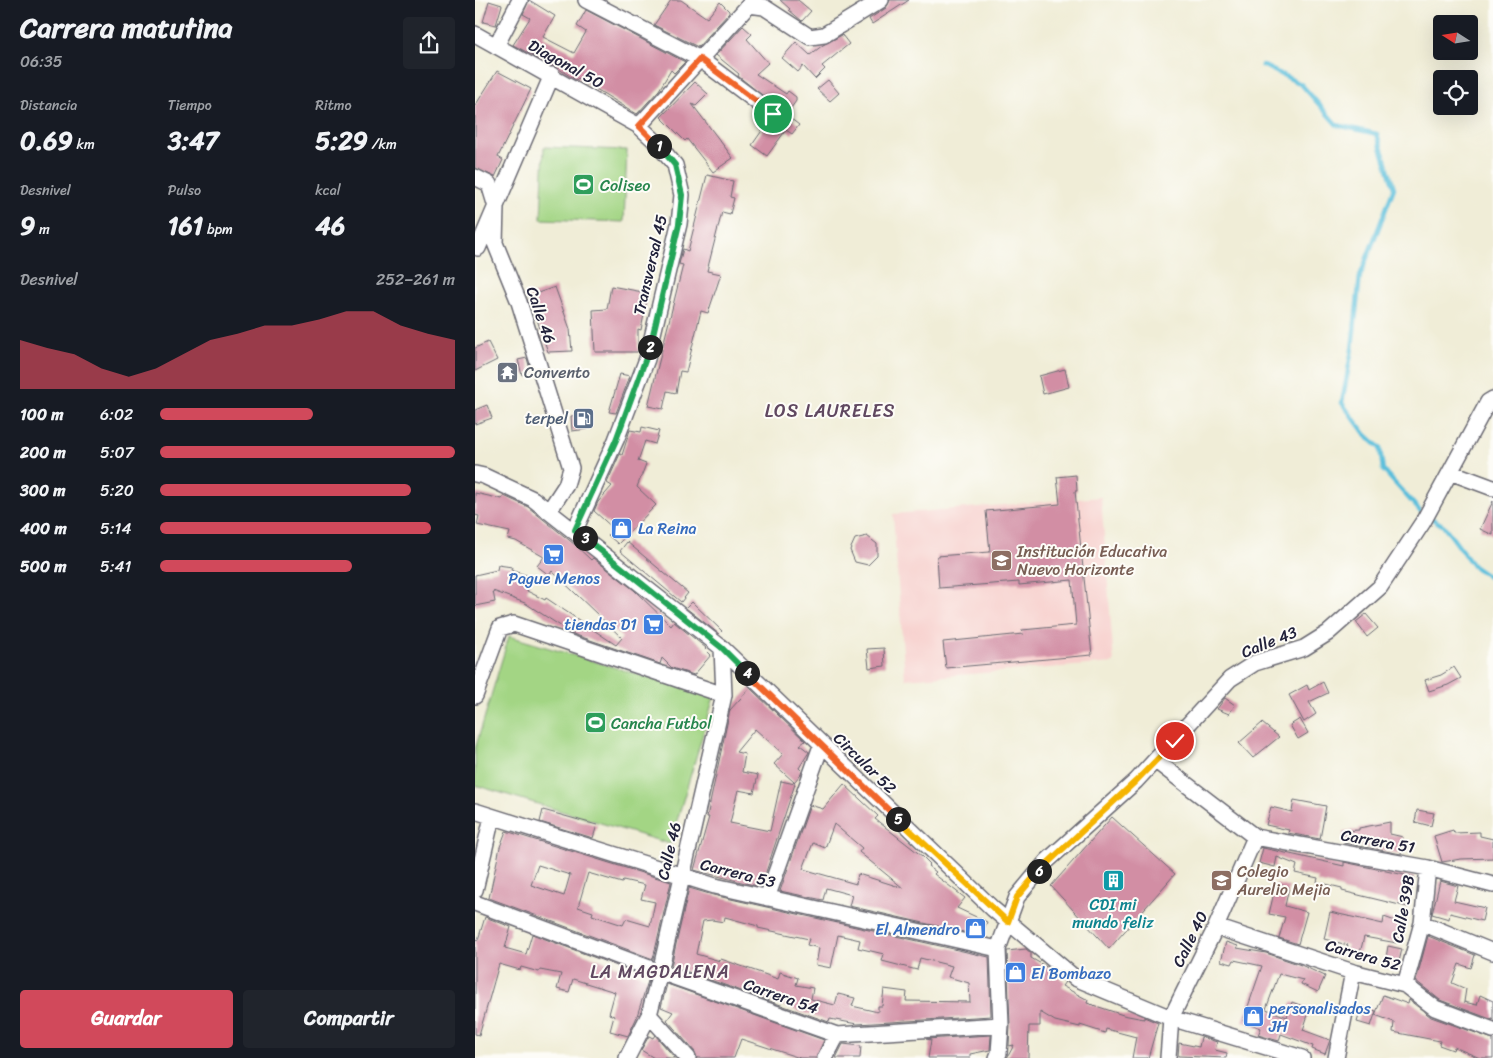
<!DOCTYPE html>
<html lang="es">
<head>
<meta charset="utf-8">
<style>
	body { margin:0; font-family:Sriracha,sans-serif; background:#20242c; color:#f1f3f6; height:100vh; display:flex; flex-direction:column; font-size:19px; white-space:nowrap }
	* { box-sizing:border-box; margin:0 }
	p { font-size:16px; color:#9ea1a6 }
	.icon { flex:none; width:28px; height:28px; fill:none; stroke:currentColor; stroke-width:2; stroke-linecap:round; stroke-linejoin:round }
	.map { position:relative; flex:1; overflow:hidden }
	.drawer { display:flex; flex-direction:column; background:#171b24; width:475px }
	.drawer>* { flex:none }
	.needle { width:32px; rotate:282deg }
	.buttons { position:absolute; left:958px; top:15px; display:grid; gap:10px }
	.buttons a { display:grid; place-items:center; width:45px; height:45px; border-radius:5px; background:#171b24; box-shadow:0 5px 20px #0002; font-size:25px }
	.pin { position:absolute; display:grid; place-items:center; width:42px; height:42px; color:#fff; margin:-21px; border:2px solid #fff; border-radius:50%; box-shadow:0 1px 5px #0007 }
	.km { position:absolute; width:25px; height:25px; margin:-12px; border-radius:50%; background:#222; color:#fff; font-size:14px; line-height:25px; text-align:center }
	.round { display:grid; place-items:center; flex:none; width:52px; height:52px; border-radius:5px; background:#20242c }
	.summary { display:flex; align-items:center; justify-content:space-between; height:85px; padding:0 20px }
	h1 { font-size:28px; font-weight:700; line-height:38px }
	.metrics { display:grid; grid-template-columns:repeat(3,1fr); gap:8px; height:85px; padding:5px 20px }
	.metrics div { display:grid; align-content:center }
	.metrics b { font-size:25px; font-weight:700 }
	.metrics small { font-size:14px; font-weight:400 }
	.metrics p { font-size:14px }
	.chart { height:140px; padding:10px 20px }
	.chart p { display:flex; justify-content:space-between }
	.chart svg { width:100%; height:90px; margin-top:5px; fill:#d1495b; opacity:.7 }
	.primary-button { display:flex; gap:10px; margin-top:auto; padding:10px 20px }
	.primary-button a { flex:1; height:58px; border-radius:5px; background:#d1495b; color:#fff; font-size:20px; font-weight:700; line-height:58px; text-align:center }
	.primary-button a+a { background:#20242c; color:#f1f3f6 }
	ul { padding:0 20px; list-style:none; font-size:16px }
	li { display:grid; grid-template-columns:80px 60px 1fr; align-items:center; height:38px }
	li i { height:12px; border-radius:6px; background:#d1495b }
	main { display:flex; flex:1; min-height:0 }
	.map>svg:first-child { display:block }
</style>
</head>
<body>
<main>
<section class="drawer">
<div class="summary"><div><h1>Carrera matutina</h1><p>06:35</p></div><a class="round"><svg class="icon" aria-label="share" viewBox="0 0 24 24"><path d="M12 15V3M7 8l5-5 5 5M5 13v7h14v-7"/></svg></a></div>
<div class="metrics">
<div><p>Distancia</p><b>0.69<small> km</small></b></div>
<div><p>Tiempo</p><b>3:47</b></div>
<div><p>Ritmo</p><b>5:29<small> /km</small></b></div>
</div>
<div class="metrics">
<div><p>Desnivel</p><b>9<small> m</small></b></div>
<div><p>Pulso</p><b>161<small> bpm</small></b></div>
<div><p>kcal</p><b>46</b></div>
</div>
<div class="chart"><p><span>Desnivel</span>252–261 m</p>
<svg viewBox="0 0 160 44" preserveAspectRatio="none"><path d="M0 44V20L10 24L20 27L30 34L40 38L50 34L60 27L70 20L80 17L90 13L100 13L110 10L120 6L130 6L140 13L150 17L160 20V44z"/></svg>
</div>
<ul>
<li><b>100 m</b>6:02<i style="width:52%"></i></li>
<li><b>200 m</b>5:07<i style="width:100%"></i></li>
<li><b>300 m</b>5:20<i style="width:85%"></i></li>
<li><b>400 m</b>5:14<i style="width:92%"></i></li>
<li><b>500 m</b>5:41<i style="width:65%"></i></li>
</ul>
<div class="primary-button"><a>Guardar</a><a>Compartir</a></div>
</section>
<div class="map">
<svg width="1018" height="1058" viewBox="0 0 1018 1058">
	<rect width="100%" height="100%" fill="#fdfcf7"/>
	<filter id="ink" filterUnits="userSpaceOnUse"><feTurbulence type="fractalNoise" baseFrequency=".02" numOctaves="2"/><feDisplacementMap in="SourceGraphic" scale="10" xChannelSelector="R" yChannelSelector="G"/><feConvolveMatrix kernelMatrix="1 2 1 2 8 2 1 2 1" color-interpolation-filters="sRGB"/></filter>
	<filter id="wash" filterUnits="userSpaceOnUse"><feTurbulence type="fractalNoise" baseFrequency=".0096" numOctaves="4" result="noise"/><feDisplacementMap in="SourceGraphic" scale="20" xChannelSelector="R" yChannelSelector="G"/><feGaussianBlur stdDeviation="1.12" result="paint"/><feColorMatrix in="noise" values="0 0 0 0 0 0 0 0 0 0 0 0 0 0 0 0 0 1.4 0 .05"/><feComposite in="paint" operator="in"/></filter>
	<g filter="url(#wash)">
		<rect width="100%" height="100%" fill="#f0edd7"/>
		<path fill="#f7d0cd" d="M626 497 639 663 430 679 418 514Z"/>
		<path fill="#a3d584" stroke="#627c60" d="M69 147 152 150 149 222 66 219Z
			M34 636 239 697 195 844 0 785V749Z"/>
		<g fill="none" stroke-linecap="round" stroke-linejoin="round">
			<path stroke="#5cbfdb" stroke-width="4.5" d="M787 65 826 84 862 125 902 134 919 188 885 276 877 349 867 403 891 435 905 448 908 470 945 511
				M956 518 969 526 998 566 1018 580"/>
		</g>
		<g id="blocks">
			<path fill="#d28ea4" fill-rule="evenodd" d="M54 0 80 16 68 37 99 53 111 32 102 26 111 10 210 62 199 73 196 70 184 90 162 114 103 78 101 80 81 67 38 45 55 18 48 14Z
				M196 0H206L232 18 245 2 254 11V13L223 47 179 25Z
				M305 0H323L336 11 327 21 314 10 315 9Z
				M415 0H434L397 24 394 19 411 8Z
				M14 1 27 5 21 25 8 22Z
				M268 26 277 34 272 39 293 63 281 74 311 94 313 91 321 97V101L311 115 324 125 317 134 311 130 292 156 277 145 293 122 301 123 305 120 306 110 263 76 264 74 241 55Z
				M367 35 374 44 347 66 350 69 340 79 328 66 323 72 307 58 321 42 335 55 348 45Z
				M22 71 56 89 23 157 28 160 20 177 0 168V106Z
				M353 80 364 93 355 101 342 89Z
				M220 82 233 94 221 106 217 104 258 158 238 172 212 139 210 141 186 117Z
				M232 175 258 181 255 197 259 198 255 214 247 212 232 271 246 274 233 313 226 311 211 372 205 371 201 393 192 391 188 409 173 406 208 265 204 264 208 249 213 251Z
				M136 286 173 293 166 330 163 329V352H120L118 310 132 309Z
				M80 287 95 329 97 351 73 352 54 296Z
				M13 342 22 360 0 371V348Z
				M52 358 56 373 47 375 43 360Z
				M590 369 594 387 568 394 564 376Z
				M145 374 155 376 141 413 134 412Z
				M12 405 17 418 0 424V410Z
				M112 414 113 429 97 431 96 416Z
				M167 427 184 431 180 444 170 441 163 461 171 464 162 487 181 505 143 544 133 535 139 529 119 511 123 502 137 486 132 483 145 454 147 455 155 430 166 432Z
				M601 475 602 491H600L617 655 471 668 468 642 548 634 547 630 601 625 597 580 544 585V582L464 588 462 556 515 552 511 511 585 504 582 477Z
				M0 493 27 499 29 496 53 507 99 544 116 560 118 558 159 590 196 626 199 622 231 648 230 649 236 655 219 675 197 668 187 658 185 664 98 634 50 603 18 591 20 602 0 606V575L22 570 23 565 37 567 36 570 57 577 52 591 70 600 71 598 141 645 147 638 77 571 74 575 62 566 69 557 41 541 33 539 35 532 2 525 4 516 0 515Z
				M1018 501V535L1005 529Z
				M392 536 402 544V556L393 565 380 562 375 550 380 539Z
				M152 542 213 593 206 602 145 551Z
				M217 602 247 631 244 634 211 608Z
				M891 614 903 628 892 637 881 622Z
				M409 648 410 666 394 668 392 649Z
				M979 667 986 678 973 685 954 691 950 680 966 675Z
				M848 682 853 693 834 702 841 714 829 722 814 695 832 685 834 690Z
				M275 688 330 741 325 745 334 752 324 768 327 771 326 774 319 782 299 764 308 754 280 729 261 752 270 754 267 772 283 775 279 793 263 790 255 823 295 831 306 781 320 784 286 887 219 870 234 817H232L255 710Z
				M750 698 760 705 754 714 742 709Z
				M825 719 833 733 823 739 815 725Z
				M787 723 804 737 778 758 764 743Z
				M369 784 403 816 400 819 447 856 455 864 453 866 461 872 459 874 490 898 482 908 512 922 506 936 374 906 377 895 351 888 348 900 305 891 335 805 348 809ZM359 824 387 848 384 852 428 888 383 874 381 884 328 869 338 843 350 848Z
				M819 800 851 806 845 839 813 833 814 830 791 825 796 807 817 812Z
				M68 810 122 825 118 838 65 822Z
				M942 810 959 813 956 826 940 822Z
				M637 817 700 874 634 949 576 886Z
				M915 822V834L928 837 926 854 869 843 868 831 884 830V828Z
				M978 830 979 833 1005 832V836L1018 839V858L986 859 967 862 959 836Z
				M31 831 196 882 178 959 14 898 25 847ZM63 865 95 875 89 896 56 885ZM113 873 147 883 148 880 170 885 166 899 180 902 175 926 151 919 148 925 117 915 118 912 103 907Z
				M788 848 869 866V862L939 877 933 907 867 891V888L842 882 843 878 820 873 822 865 802 857 800 867 784 863Z
				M965 881 983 886 979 901 1010 908 1007 921 975 913 974 919 957 914Z
				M801 884 814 887 810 906 832 912 823 944 804 938 810 917 794 914Z
				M214 888 238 895 514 957 516 1016 382 1024 355 1019 354 1022 196 966ZM250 917 283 926V928L334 939 332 945 344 948 341 965 356 968 363 935 385 940 383 948 409 954 407 961 442 970 445 958 477 966 473 977 494 983 495 1002 431 1001 432 992 409 989 407 1006H403V1012L377 1006 380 998 363 994 360 1005 336 999 338 988 321 985 323 978 305 972 303 979 246 959 245 961 221 954 228 921 237 920 249 922Z
				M855 912 908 924 909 917 926 923 922 943 889 937 885 953 871 950 873 945 849 939Z
				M10 917 36 927 30 948 51 954 57 934 174 978 161 1019 153 1036 135 1031 139 1016 134 1014 140 992 98 979 94 992 82 989 86 974 65 970 64 972 46 967 45 970 24 964 4 1035 0 1034V939L3 940Z
				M953 936 1000 955 996 968 984 964 977 983 991 989 989 1002 1002 1005 1005 995 1018 1001V1020L965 1000 941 981Z
				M751 942 763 946 762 948 791 953 826 965 850 976 843 992 826 984 828 980 804 974 791 1009 812 1017 817 1002 835 1009 828 1030 855 1040 850 1054 837 1049 838 1046 806 1034 804 1041 783 1035 786 1028 768 1021 787 966 759 960 757 964 746 961Z
				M913 946 927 949 923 966 910 964Z
				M551 949 556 953V958L575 969 590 982 587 986 613 1000 612 1003 648 1015 669 1019V1017L683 1023 673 1058H657L661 1037 631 1029 630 1033 605 1025V1027L580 1021 565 1012V1026H554L553 1058H532L539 1045 534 1046 535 1025 532 951Z
				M192 984 349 1040 341 1058H325L266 1039 259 1058H222L220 1052 192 1020 198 1012 186 1007Z
				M908 995 933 1004 934 1000 956 1017 1018 1039V1058H1005L979 1047 978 1050 964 1045 965 1041 918 1032 919 1022 900 1015Z
				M887 1006 901 1011 896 1026 882 1022Z
				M180 1035 200 1058H179L166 1050 174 1036 178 1038Z
				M516 1035 515 1050 495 1054V1058H453L456 1040 451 1039Z
				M726 1037 742 1042 740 1050 752 1053 751 1058 703 1056 704 1043 724 1047Z
				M368 1044 386 1046 385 1058H361Z"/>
		</g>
	</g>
	<g filter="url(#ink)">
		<use href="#blocks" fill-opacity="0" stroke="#6a6972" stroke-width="1"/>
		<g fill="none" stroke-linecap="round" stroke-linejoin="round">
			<defs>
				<path id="minor" d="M111 0 225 59 298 114
					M0 34 164 126 178 139 200 165 207 195 204 224 172 359 141 440 100 530
					M21 46 45 0
					M164 126 274 5 289 7 335 37 349 35 406 0
					M0 177 14 184 21 207 20 243 44 302 96 468 91 485 74 511
					M3 248 77 75
					M975 472 1018 488
					M0 474 9 476 58 499 247 648 518 909 600 978 696 1018 827 1058
					M0 696 25 628 39 624 249 695
					M681 761 780 837 953 868 1018 885
					M0 811 240 886 523 949
					M0 890 17 817
					M292 898 346 746
					M0 903 185 972 362 1035 526 1025
					M947 923 1018 952
					M741 927 878 972 930 985 960 1008 1018 1030
					M930 985 947 923 953 868
					M174 1015 213 1058
					M152 1058 174 1015 185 972 249 695 247 648
					M350 1058 362 1035
					M522 1058 524 1053 526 1025 523 949 542 897 572 861 661 781 755 679 780 663 829 648 853 633 905 587 948 522 1013 402 1018 399
					M693 1058 696 1018 741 927 780 837
					M861 1058 878 972"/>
			</defs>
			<use href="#minor" stroke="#6a6972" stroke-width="18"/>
			<use href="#minor" stroke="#fff" stroke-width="15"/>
		</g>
	</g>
	<g fill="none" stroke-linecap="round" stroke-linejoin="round" filter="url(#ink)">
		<defs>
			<path id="split-1" d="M184 146 164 126 225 59 298 114"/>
			<path id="split-2" d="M175 347 204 224 207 195 200 165 184 146"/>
			<path id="split-3" d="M110 538 100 530 141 440 175 347"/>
			<path id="split-4" d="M110 538 247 648 272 673"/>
			<path id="split-5" d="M272 673 423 819"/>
			<path id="split-6" d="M423 819 533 922 542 897 564 871"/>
			<path id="split-7" d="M564 871 661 781 700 741"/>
		</defs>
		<use href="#split-1" stroke="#fff" stroke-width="10"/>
		<use href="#split-2" stroke="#fff" stroke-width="10"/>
		<use href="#split-3" stroke="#fff" stroke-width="10"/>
		<use href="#split-4" stroke="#fff" stroke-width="10"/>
		<use href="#split-5" stroke="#fff" stroke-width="10"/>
		<use href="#split-6" stroke="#fff" stroke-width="10"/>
		<use href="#split-7" stroke="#fff" stroke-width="10"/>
		<use href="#split-1" stroke="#f0652b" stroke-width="6"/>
		<use href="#split-2" stroke="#22a559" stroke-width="6"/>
		<use href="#split-3" stroke="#22a559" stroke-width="6"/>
		<use href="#split-4" stroke="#22a559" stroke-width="6"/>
		<use href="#split-5" stroke="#f0652b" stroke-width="6"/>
		<use href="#split-6" stroke="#f5b400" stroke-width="6"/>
		<use href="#split-7" stroke="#f5b400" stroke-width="6"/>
	</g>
	<defs>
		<symbol id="stadium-square" viewBox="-11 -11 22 22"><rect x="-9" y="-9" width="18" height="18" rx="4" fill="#2e9e5b" stroke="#fdfcf7"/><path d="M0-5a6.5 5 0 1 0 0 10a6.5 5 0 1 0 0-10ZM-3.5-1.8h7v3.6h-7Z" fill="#fff"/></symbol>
		<symbol id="temple-square" viewBox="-11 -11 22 22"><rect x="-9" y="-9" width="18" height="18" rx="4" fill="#6b7280" stroke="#fdfcf7"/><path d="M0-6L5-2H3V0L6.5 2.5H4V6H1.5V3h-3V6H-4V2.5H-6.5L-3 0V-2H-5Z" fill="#fff"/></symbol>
		<symbol id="fuel-square" viewBox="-11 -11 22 22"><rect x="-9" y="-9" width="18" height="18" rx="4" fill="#5c6f8a" stroke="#fdfcf7"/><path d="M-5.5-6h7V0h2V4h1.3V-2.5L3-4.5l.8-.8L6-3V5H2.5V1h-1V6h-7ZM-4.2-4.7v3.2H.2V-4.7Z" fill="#fff"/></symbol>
		<symbol id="shop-square" viewBox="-11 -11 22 22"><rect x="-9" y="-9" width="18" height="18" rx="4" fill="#3f7fe0" stroke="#fdfcf7"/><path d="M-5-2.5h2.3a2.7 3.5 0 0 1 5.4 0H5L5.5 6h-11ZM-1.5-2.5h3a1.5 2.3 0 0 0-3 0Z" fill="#fff"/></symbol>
		<symbol id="supermarket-square" viewBox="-11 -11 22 22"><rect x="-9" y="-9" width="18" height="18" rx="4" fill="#3f7fe0" stroke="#fdfcf7"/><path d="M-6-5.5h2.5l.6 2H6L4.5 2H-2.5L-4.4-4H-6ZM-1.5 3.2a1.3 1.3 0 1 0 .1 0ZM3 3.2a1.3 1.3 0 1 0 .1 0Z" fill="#fff"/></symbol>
		<symbol id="school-square" viewBox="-11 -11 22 22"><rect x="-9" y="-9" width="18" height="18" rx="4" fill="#8d6e63" stroke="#fdfcf7"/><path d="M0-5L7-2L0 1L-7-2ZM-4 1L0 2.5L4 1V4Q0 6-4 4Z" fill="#fff"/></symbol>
		<symbol id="building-square" viewBox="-11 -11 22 22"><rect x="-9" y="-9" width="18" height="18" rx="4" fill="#0f9aa8" stroke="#fdfcf7"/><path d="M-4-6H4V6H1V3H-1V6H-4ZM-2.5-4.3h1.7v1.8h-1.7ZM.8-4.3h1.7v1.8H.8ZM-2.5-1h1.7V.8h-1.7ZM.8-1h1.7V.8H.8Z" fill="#fff"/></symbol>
	</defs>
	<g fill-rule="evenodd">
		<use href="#stadium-square" x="96" y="172" width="25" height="25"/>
		<use href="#temple-square" x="20" y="360" width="25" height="25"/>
		<use href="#fuel-square" x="96" y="406" width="25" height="25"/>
		<use href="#shop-square" x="134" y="516" width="25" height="25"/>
		<use href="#supermarket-square" x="66" y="542" width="25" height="25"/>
		<use href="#school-square" x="514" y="548" width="25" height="25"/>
		<use href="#supermarket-square" x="166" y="612" width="25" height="25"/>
		<use href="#stadium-square" x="108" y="710" width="25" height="25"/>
		<use href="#building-square" x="626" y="868" width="25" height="25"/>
		<use href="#school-square" x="734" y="868" width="25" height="25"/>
		<use href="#shop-square" x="488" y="916" width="25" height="25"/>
		<use href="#shop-square" x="528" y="960" width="25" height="25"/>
		<use href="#shop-square" x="766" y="1004" width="25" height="25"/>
	</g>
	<g text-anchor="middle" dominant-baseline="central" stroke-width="4" stroke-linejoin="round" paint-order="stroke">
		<g font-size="16" fill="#22223b" stroke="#fdfcf7">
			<text transform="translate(91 64) rotate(29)">Diagonal 50</text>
			<text transform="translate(175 265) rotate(-77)">Transversal 45</text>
			<text transform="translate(66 315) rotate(71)">Calle 46</text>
			<text transform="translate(794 642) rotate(-22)">Calle 43</text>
			<text transform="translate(390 763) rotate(44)">Circular 52</text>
			<text transform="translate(903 841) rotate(10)">Carrera 51</text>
			<text transform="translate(194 851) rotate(-77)">Calle 46</text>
			<text transform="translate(263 873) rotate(14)">Carrera 53</text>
			<text transform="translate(928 909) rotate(-80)">Calle 39B</text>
			<text transform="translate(715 939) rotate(-64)">Calle 40</text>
			<text transform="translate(888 955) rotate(16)">Carrera 52</text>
			<text transform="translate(306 996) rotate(19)">Carrera 54</text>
		</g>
		<g font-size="16" fill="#27864d" stroke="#fdfcf7" text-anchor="start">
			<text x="125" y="185">Coliseo</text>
			<text x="136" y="723">Cancha Futbol</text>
		</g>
		<g font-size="16" fill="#5b616d" stroke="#fdfcf7" text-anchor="start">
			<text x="49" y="372">Convento</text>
		</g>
		<g font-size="16" fill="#4e5e75" stroke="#fdfcf7" text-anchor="end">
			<text x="93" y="418">terpel</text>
		</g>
		<g font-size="16" fill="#366cbe" stroke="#fdfcf7" text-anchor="start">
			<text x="163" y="528">La Reina</text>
			<text x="79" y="578" text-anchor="middle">Pague Menos</text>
			<text x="162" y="624" text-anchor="end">tiendas D1</text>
			<text x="485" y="929" text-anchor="end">El Almendro</text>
			<text x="556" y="973">El Bombazo</text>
			<text x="794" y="1008">personalisados<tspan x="794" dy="18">JH</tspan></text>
		</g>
		<g font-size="16" fill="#785e54" stroke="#fdfcf7" text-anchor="start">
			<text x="542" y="551">Institución Educativa<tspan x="542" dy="18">Nuevo Horizonte</tspan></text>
			<text x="762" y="871">Colegio<tspan x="762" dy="18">Aurelio Mejia</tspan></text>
		</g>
		<g font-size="16" fill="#0d838f" stroke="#fdfcf7">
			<text x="638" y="904">CDI mi<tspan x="638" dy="18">mundo feliz</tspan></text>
		</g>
		<g font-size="18" letter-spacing="1" fill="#604860" stroke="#fdfcf7">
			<text x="355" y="411">LOS LAURELES</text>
			<text x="185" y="972">LA MAGDALENA</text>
		</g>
	</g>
</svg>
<div class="buttons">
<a><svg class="needle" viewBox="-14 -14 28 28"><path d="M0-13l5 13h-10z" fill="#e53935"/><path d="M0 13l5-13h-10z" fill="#9ea1a6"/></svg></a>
<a><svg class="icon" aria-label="locate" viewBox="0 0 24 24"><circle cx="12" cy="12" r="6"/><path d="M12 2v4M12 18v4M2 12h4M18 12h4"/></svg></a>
</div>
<div class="pin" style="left:298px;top:114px;background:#1e9e55"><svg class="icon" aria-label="arrive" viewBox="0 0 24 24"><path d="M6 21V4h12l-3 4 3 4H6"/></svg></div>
<div class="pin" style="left:700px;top:741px;background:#d93025"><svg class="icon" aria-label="check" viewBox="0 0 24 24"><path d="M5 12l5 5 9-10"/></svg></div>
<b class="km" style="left:184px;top:146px">1</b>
<b class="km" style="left:175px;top:347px">2</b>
<b class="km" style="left:110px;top:538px">3</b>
<b class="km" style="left:272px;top:673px">4</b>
<b class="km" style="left:423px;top:819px">5</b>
<b class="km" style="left:564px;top:871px">6</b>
</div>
</main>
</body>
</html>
